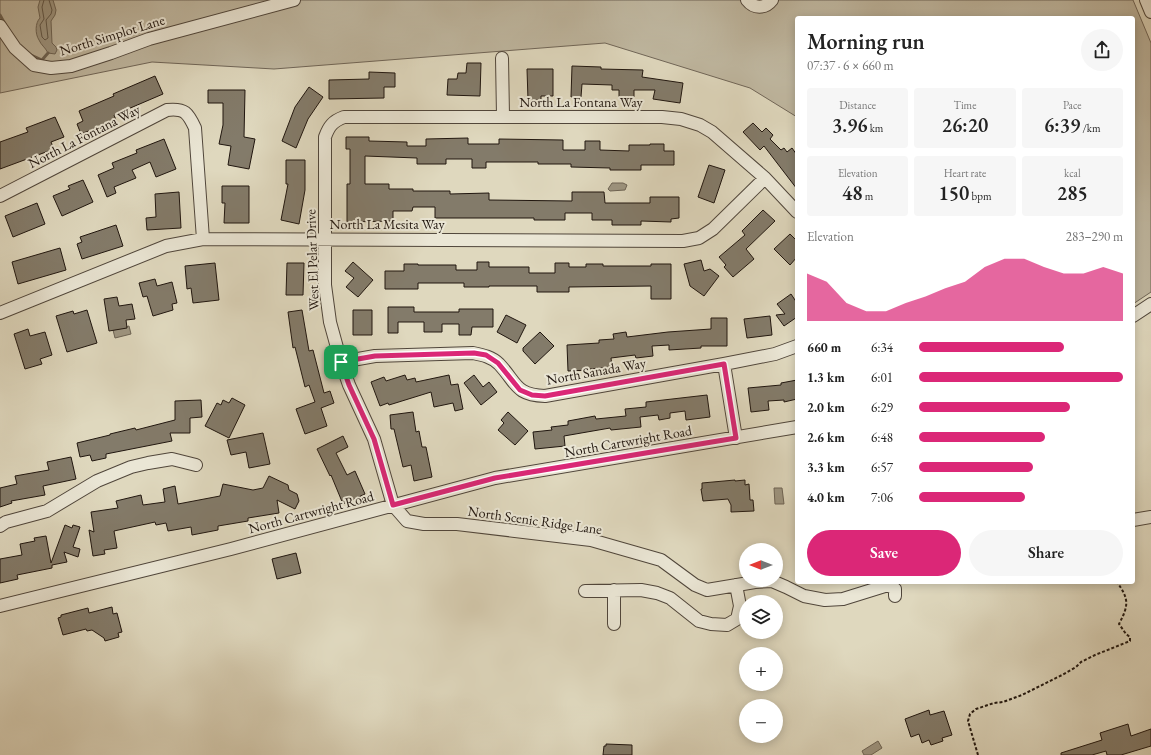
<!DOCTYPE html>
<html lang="en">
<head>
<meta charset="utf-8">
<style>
	body { margin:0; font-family:"EB Garamond",serif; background:#f6f6f6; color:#222; height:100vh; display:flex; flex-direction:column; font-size:15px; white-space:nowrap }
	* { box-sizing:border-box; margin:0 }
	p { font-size:13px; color:#767676 }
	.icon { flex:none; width:22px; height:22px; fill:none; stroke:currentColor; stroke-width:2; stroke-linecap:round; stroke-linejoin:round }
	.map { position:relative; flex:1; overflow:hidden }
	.drawer { position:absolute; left:795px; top:16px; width:340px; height:568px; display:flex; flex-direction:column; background:#fff; border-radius:4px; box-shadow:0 2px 10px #0003 }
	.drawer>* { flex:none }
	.needle { width:26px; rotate:270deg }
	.buttons { position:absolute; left:739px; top:543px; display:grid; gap:8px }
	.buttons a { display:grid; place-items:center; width:44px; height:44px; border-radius:50%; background:#fff; box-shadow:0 2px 10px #0003; font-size:20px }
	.pin { position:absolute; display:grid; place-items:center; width:34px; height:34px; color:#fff; margin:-17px; border-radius:8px; box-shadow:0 2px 6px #0006 }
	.round { display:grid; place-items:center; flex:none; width:42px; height:42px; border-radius:21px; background:#f6f6f6 }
	.head { display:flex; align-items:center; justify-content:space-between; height:68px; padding:0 12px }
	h1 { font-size:22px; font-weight:600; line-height:30px }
	.metrics { display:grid; grid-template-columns:repeat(3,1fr); gap:6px; height:68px; padding:4px 12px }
	.metrics div { display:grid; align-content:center; border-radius:4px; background:#f6f6f6; text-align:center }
	.metrics b { font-size:20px; font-weight:600 }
	.metrics small { font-size:11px; font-weight:400 }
	.metrics p { font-size:11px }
	.chart { height:112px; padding:8px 12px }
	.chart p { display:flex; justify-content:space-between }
	.chart svg { width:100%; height:72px; margin-top:4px; fill:#db2777; opacity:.7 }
	.cta { display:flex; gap:8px; margin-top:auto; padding:8px 12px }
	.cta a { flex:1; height:46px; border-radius:24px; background:#db2777; color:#fff; font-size:16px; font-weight:600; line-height:46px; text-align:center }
	.cta a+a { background:#f6f6f6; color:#222 }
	ul { padding:0 12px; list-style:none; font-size:13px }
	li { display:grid; grid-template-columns:64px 48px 1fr; align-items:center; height:30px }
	li i { height:10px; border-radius:5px; background:#db2777 }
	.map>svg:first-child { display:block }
</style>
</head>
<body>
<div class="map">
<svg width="1151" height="755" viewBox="0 0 1151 755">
	<rect width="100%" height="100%" fill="#dfd8be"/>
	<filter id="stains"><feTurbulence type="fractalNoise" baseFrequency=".005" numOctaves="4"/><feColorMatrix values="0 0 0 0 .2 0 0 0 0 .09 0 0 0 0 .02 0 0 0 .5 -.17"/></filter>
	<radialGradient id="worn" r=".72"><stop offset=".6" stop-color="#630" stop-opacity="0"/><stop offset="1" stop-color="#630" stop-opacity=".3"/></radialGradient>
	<path fill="#bfb7a0" stroke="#706658" d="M0 0H1133L1151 43V292L1133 304V18H797V117L750 88 605 43 274 69 152 62 0 93Z"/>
	<path fill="#9e9682" stroke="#6c6354" d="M40 0H53L56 10 55 15 51 21 52 43 56 47 57 50 55 54 48 53C45 47 41 45 39 40 35 34 35 23 40 18L38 7Z
		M612 183H623L627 185 625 190 610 191 608 189Z
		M129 326 131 334 115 338 113 330Z
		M774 488H782L784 504H775Z
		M878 741 882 748 871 755H864L862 751Z"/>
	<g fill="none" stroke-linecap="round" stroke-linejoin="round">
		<path stroke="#5f5648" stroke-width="1" d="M44 0 42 7 44 19 40 25 42 37 45 40 48 38 46 20 51 14 52 10 49 0"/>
		<path stroke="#6c6354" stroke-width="3" d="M0 15 5 24
			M31 55 42 60 48 53"/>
	</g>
	<path fill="#837b6a" stroke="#20160f" d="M467 63H481L480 96 447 95 448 79H457L458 73H466Z
		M572 66 601 67V69L643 70 642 77 683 83 680 103 653 99 655 90H634V97H619V90H612V85L582 84 581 97H571Z
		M527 69H553V96H541V100H528Z
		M369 72 395 73V87H384V98L329 99V80L369 79Z
		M155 76 163 94 114 115 116 120 81 134 77 124 83 121 79 111 114 96 113 94Z
		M309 87 323 97 308 119 296 148 282 141 295 107Z
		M208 90H245L244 137 255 139 249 169 228 165 231 146 219 144 223 125V103H208Z
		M55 117 64 137 51 142 54 149 0 169V142L28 132 26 128Z
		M753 123 762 132 766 128 773 135 770 139 781 150 784 148 787 152 792 148 797 155V189L764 146 760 150 743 132Z
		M346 137H369V141L407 142V146H426V139L468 138V144H499V139L563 140V150H585V141H600V150L629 151V145H650V144H664V151H674V165H641V170H610V168L571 167V164H538V162H486V168H472V159H446V164H417V158L365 156V184H389V189H413V191H450V194L489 193V200L572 201V192H604L605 203H650V197H679V218L671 219V222L641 221V225H612V220H592V213H565V220H534V218H435V207H413L412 211H393V221L347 222V184H350V149H346Z
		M164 139 176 169 156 177 150 162 132 170 136 178 114 187 116 193 107 197 98 175 114 168 112 163 137 153 136 150Z
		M286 160H305V190L299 224 281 220 288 184H286Z
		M709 165 725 170 714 203 698 197Z
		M83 180 93 202 62 216 53 196 70 189 68 186Z
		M222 186H249V223H224L225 203H222Z
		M179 192 181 228 147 230 146 218 156 217 155 194Z
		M37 203 45 224 13 237 5 216Z
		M763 210 775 221 746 249 754 259 733 277 724 267 726 265 719 257 745 235 742 231Z
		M116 225 123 246 82 259 77 244 82 242 80 237Z
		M790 234 797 241V257L790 265 774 249Z
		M60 248 66 270 18 284 12 262Z
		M701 260 704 271 710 269 719 276 704 296 690 286 684 264Z
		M353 262 373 280 358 297 346 287 354 278 345 271Z
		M477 262H489V267H529V273H555V263H569V267H586V264H603V266H651V264H671V299H651V286L569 287V292H537V286H489V287H464V283H418V289H385V271H404V264H418V265H456V270H477Z
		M215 263 219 300 193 303 191 288 187 289 185 266Z
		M287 263H304L303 295H286Z
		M155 279 157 286 172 282 177 303 172 304 173 310 153 316 147 296 143 297 139 283Z
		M791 294 797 303V317L784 326 776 315 785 314 777 304Z
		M117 297 119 306 132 304 135 319 126 320 127 328 109 331 104 299Z
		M388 307H414V312H459V309H493V327H472L471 335H459V324H442V332H424V322H398V333H388Z
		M87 310 97 343 67 352 56 316 73 311 74 314Z
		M302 310 309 351 313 350 324 393 330 391 334 403 321 408 327 426 305 434 296 409 315 402 309 385 305 387 295 347 293 348 288 312Z
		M353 310H372V335H353Z
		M506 315 526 325 517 343 497 332Z
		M770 316 772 335 747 338 744 319Z
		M711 318H727V346H701V348L669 350V345L652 346 653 356 636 358 635 355 611 358 612 367 590 369V370L568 371 567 345 599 343V340L614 339 613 334 626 332 627 337 668 332 711 329Z
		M28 329 30 336 45 332 52 355 40 359 42 364 25 369 14 334Z
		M540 332 554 346 535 364 523 351V348Z
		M405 375 407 380 415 378 416 382 449 375 451 385 458 384 463 409 455 411 453 403 434 407 431 392 389 405 388 403 380 406 371 382 384 377 386 381Z
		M474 375 483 387 489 382 497 392 481 405 464 383Z
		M797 380V399L784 402V400L768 401 769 410 751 412 748 388 781 385V383Z
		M707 395 710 417 686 420 685 411 670 413V418L659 420 658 415 640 417 641 427 611 430 610 428 564 436 565 446 535 449 533 432 552 430 551 427 568 425V421L595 416 596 419 626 416 625 409 646 407V402Z
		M232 398 245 405 229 438 205 426 217 403 221 405 223 400 229 403Z
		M201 400 202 417 190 418V433H170L172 441 106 454V458L92 461 90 455 80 457 77 443 110 435V434L135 428 136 430 175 420V401Z
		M413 412 416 432 419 431 422 447H426L432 477 414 481 411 465 403 467 394 429H391L390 415Z
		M508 412 528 431 515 445 498 430 504 423 501 420Z
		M263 433 270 464 249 468 246 452 231 455 227 440Z
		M343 436 348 447 336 453 347 475 355 471 365 494 343 504 331 475 330 476 317 449Z
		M71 457 76 479 43 486 45 495 11 501 12 503 0 507V488L17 484 15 476 49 470 47 462Z
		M269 476 288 485 289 490 297 494 299 501 295 509 277 500 279 513 248 518V521L218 526V530L192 535 191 527 168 531 166 523 156 525 155 522 114 531 117 548 104 550 105 554 93 556 89 530 94 532 91 512 118 508 116 501 141 495 143 505 165 502 163 489 175 486 178 504 220 496 223 484 253 490 263 488Z
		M735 480V481L745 480V485L749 484 750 500H753L754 511 731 512V505L728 499 703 501 701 489H702V483Z
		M65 525 72 528 73 525 80 527 73 547 80 549 78 557 64 552 67 562 52 565V568L17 575 18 579 0 583V559L22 555 20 544 35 541 34 538 46 536 51 563Z
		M296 553 301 573 277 579 272 559Z
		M112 607 113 614 117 613 122 632 118 633 119 637 105 641 104 638 92 630 87 631 86 629 63 635 58 618 61 617V615L88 608 89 613Z
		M929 710 930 715 944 711 952 735 942 738 943 741 931 745 929 740 922 743 919 734 911 737 905 719Z
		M1128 724 1131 736 1151 729V746L1121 755H1107L1106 751 1092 755H1061V753L1102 740 1100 733Z
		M606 744 632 745V755H603L604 746H606Z"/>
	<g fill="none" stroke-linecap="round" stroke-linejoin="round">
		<defs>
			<path id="minor" d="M747 0C754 9 765 9 772 0
				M1146 0 1151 12
				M0 26 15 48 34 65 51 68 71 66 111 53 149 39 294 0
				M502 58 503 116
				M0 196 167 110C185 108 188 113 195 128L203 239
				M797 212 765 178 712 132 700 125 681 119 662 117H344C333 121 329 126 325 137V285L330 322 341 362 349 385 374 439 393 505 407 521 424 524H457L591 540 661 560 695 585 707 590 755 582 772 581 786 587 804 596 825 600 843 599 888 585 895 589V596
				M0 313 166 246 203 239 683 241 699 238 713 229 765 178
				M1133 316 1151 304
				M341 362 375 356 473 353C483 355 492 357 499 364 517 383 515 395 545 396L724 364 775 354 797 346
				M724 364 736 438
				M1133 520 1151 517
				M0 526 6 522 47 511 97 481 131 467 148 463 172 459 196 465
				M614 590V624
				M585 591 641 590 657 593 670 598 699 621 711 624 727 625 737 619 740 606 736 585
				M0 606 231 549 495 478 797 427"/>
		</defs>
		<use href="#minor" stroke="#50463b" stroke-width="14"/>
		<path stroke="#20160f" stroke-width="2" stroke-dasharray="3 2" stroke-linecap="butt" d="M978 755 968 721 970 714 976 709 994 703 1003 702 1022 695 1062 675 1076 667 1081 662 1095 655 1130 641V637L1126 634 1119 624C1129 605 1129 599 1117 582"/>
		<use href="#minor" stroke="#eae6d5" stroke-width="12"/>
	</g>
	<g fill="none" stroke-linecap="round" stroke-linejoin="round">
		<defs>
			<path id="route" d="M474 353 486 355 498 363 520 390 532 395 545 396 724 364 736 438 495 478 393 505 374 439 349 385 341 362 375 356Z"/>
		</defs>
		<use href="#route" stroke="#fff" stroke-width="8"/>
		<use href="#route" stroke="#db2777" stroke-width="5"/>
	</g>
	<g text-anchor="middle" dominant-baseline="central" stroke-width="4" stroke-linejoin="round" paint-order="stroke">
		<g font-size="14" fill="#20160f" stroke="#eae6d5">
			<text transform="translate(112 35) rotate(-17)">North Simplot Lane</text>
			<text x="581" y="102">North La Fontana Way</text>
			<text transform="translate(84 136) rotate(-27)">North La Fontana Way</text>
			<text x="387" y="224">North La Mesita Way</text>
			<text transform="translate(312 260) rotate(-92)">West El Pelar Drive</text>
			<text transform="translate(596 371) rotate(-10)">North Sanada Way</text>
			<text transform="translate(628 441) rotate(-10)">North Cartwright Road</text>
			<text transform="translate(311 512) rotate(-15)">North Cartwright Road</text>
			<text transform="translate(535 520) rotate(8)">North Scenic Ridge Lane</text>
		</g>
	</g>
	<rect width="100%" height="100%" filter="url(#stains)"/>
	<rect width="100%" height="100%" fill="url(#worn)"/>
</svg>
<div class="buttons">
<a><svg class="needle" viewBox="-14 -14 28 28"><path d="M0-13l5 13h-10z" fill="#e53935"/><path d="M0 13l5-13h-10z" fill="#767676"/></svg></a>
<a><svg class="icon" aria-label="layers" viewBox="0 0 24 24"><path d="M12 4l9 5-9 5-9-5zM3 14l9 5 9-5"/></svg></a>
<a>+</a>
<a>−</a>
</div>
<div class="pin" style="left:341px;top:362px;background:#1e9e55"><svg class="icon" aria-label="arrive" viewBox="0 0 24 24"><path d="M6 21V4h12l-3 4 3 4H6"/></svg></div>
<section class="drawer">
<div class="head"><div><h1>Morning run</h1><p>07:37 · 6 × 660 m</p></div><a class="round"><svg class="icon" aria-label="share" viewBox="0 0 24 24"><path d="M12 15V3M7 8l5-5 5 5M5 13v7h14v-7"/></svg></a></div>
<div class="metrics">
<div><p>Distance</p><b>3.96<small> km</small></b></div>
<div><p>Time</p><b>26:20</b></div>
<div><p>Pace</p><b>6:39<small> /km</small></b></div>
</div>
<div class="metrics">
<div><p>Elevation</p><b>48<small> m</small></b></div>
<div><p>Heart rate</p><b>150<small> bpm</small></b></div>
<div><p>kcal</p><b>285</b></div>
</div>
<div class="chart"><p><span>Elevation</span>283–290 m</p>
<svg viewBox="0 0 160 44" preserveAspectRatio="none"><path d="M0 44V15L10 20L20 33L30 38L40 38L50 33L60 29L70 24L80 20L90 11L100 6L110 6L120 11L130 15L140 15L150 11L160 15V44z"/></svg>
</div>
<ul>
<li><b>660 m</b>6:34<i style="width:71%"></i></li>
<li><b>1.3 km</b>6:01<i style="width:100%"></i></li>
<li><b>2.0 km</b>6:29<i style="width:74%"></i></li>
<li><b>2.6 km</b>6:48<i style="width:62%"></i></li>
<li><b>3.3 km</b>6:57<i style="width:56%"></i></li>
<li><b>4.0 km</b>7:06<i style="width:52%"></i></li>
</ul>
<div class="cta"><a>Save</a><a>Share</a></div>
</section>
</div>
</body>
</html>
